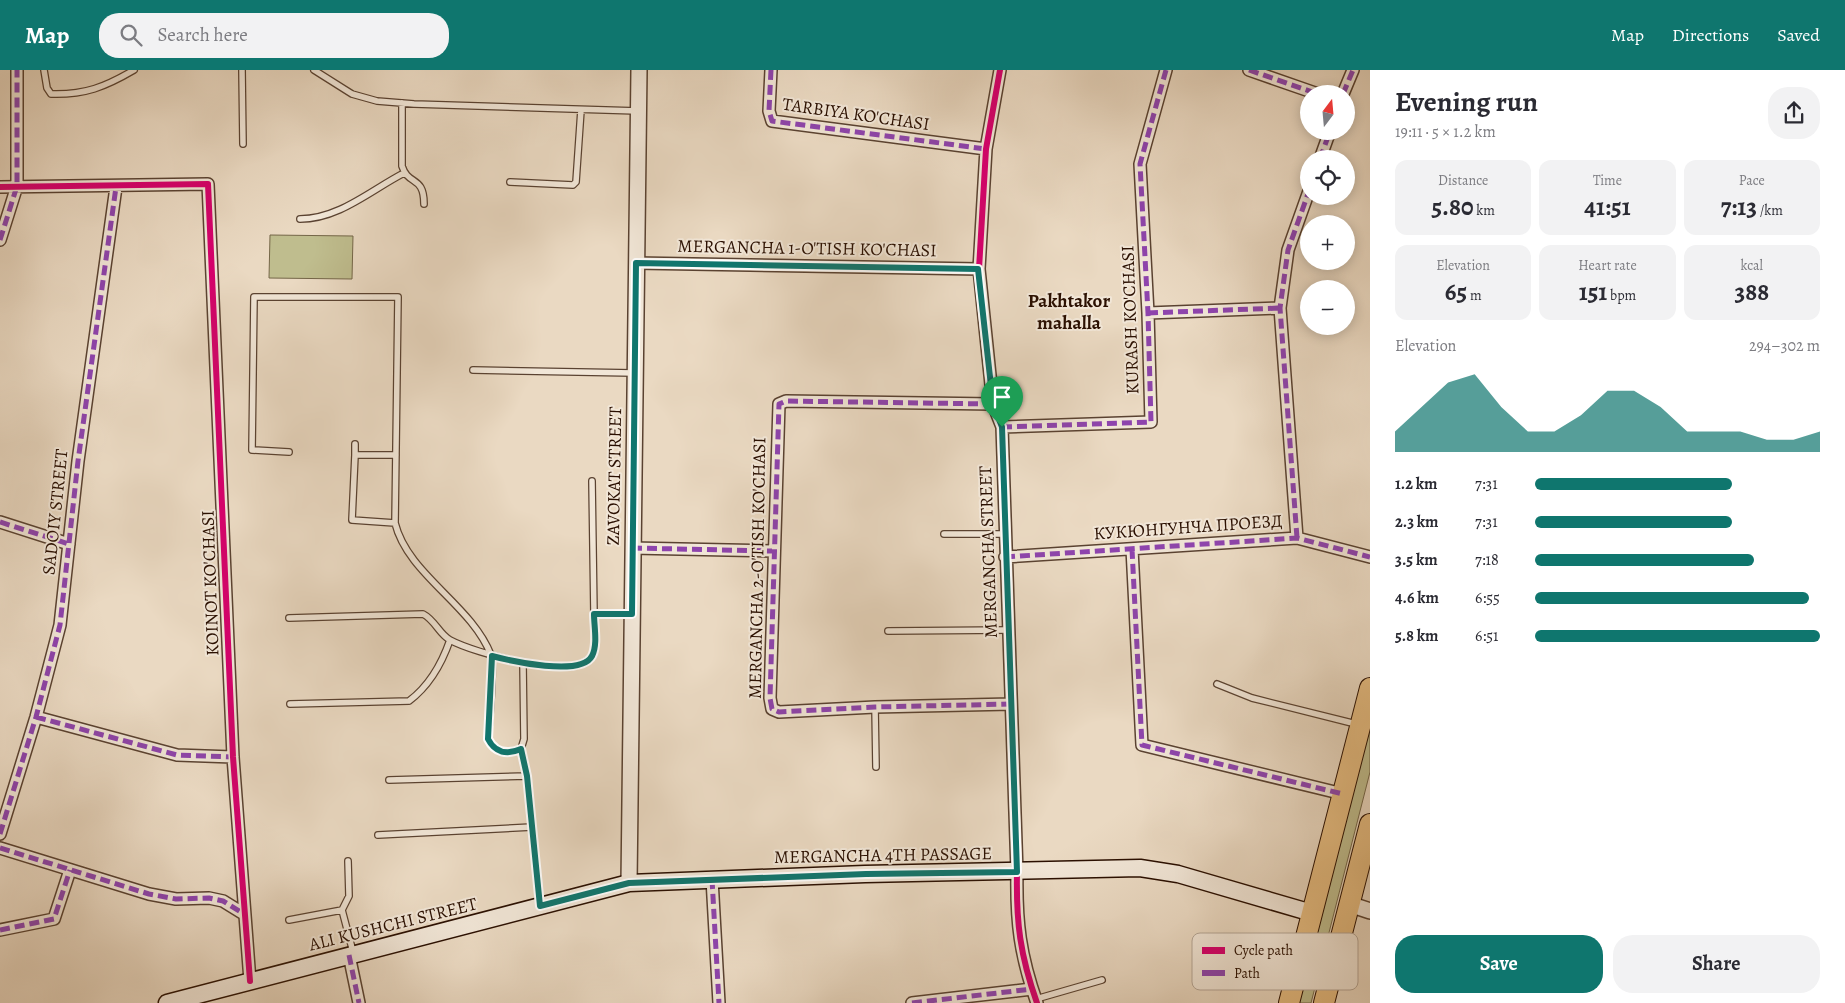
<!DOCTYPE html>
<html lang="en">
<head>
<meta charset="utf-8">
<style>
	body { margin:0; font-family:Alegreya,serif; background:#f2f2f3; color:#2b2b33; height:100vh; display:flex; flex-direction:column; font-size:19px; white-space:nowrap }
	* { box-sizing:border-box; margin:0 }
	p { font-size:16px; color:#7c7c81 }
	.icon { flex:none; width:28px; height:28px; fill:none; stroke:currentColor; stroke-width:2; stroke-linecap:round; stroke-linejoin:round }
	.map { position:relative; flex:1; overflow:hidden }
	.sheet { display:flex; flex-direction:column; background:#fff; width:475px }
	.sheet>* { flex:none }
	.needle { width:32px; rotate:16deg }
	.controls { position:absolute; left:1300px; top:15px; display:grid; gap:10px }
	.controls a { display:grid; place-items:center; width:55px; height:55px; border-radius:50%; background:#fff; box-shadow:0 2px 12px #0003; font-size:25px }
	.pin { position:absolute; display:grid; place-items:center; width:42px; height:42px; color:#fff; margin:-51px -21px; border-radius:50% 50% 50% 0; rotate:-45deg; box-shadow:0 0 5px #0007 }
	.pin .icon { rotate:45deg }
	.round { display:grid; place-items:center; flex:none; width:52px; height:52px; border-radius:20px; background:#f2f2f3 }
	.headline { display:flex; align-items:center; justify-content:space-between; height:85px; padding:0 25px }
	h1 { font-size:28px; font-weight:700; line-height:38px }
	.stats { display:grid; grid-template-columns:repeat(3,1fr); gap:8px; height:85px; padding:5px 25px }
	.stats div { display:grid; align-content:center; border-radius:12px; background:#f2f2f3; text-align:center }
	.stats b { font-size:25px; font-weight:700 }
	.stats small { font-size:14px; font-weight:400 }
	.stats p { font-size:14px }
	.chart { height:140px; padding:10px 25px }
	.chart p { display:flex; justify-content:space-between }
	.chart svg { width:100%; height:90px; margin-top:5px; fill:#0f766e; opacity:.7 }
	.button { display:flex; gap:10px; margin-top:auto; padding:10px 25px }
	.button a { flex:1; height:58px; border-radius:20px; background:#0f766e; color:#fff; font-size:20px; font-weight:700; line-height:58px; text-align:center }
	.button a+a { background:#f2f2f3; color:#2b2b33 }
	ul { padding:0 25px; list-style:none; font-size:16px }
	li { display:grid; grid-template-columns:80px 60px 1fr; align-items:center; height:38px }
	li i { height:12px; border-radius:6px; background:#0f766e }
	header { display:flex; align-items:center; gap:30px; box-sizing:border-box; height:70px; padding:0 25px; background:#0f766e; color:#fff }
	header strong { font-size:24px }
	nav { display:flex; gap:28px; margin-inline-start:auto; font-size:18px }
	.search { width:350px; height:45px; background:#f2f2f3; display:flex; align-items:center; gap:12px; box-sizing:border-box; padding:0 18px; border-radius:20px; color:#7c7c81; font-size:19px }
	main { display:flex; flex:1; min-height:0 }
	.map>svg:first-child { display:block }
</style>
</head>
<body>
<header>
<strong>Map</strong>
<div class="search"><svg class="icon" aria-label="search" viewBox="0 0 24 24"><circle cx="10" cy="10" r="6"/><path d="M15 15l6 6"/></svg>Search here</div>
<nav><a>Map</a><a>Directions</a><a>Saved</a></nav>
</header>
<main>
<div class="map">
<svg width="1370" height="933" viewBox="0 0 1370 933">
	<rect width="100%" height="100%" fill="#ead9c2"/>
	<filter id="stains"><feTurbulence type="fractalNoise" baseFrequency=".004" numOctaves="4"/><feColorMatrix values="0 0 0 0 .2 0 0 0 0 .09 0 0 0 0 .02 0 0 0 .5 -.17"/></filter>
	<radialGradient id="worn" r=".72"><stop offset=".6" stop-color="#630" stop-opacity="0"/><stop offset="1" stop-color="#630" stop-opacity=".3"/></radialGradient>
	<path fill="#bfbd8e" stroke="#746648" d="M270 165 353 166 352 209 269 208Z
		M1370 651V702L1311 933H1298Z"/>
	<g fill="none" stroke-linecap="round" stroke-linejoin="round">
		<defs>
			<path id="service" d="M44 0 47 18 51 24C85 25 105 17 134 0
				M242 0 243 74
				M314 0 352 24 377 31 414 34 638 41
				M402 33V96C408 116 424 105 424 134
				M510 112 573 115 576 112 581 40
				M300 149C339 149 371 120 404 103
				M473 300 634 303
				M289 382 252 380 254 227H398L395 453C408 505 471 534 491 585 495 594 489 655 488 669 495 683 507 685 521 679L524 669 523 594
				M355 385V374
				M592 411 594 544
				M395 453 352 450 355 385H396
				M944 464H1004
				M289 548 423 544C435 550 439 564 450 570 472 582 578 614 592 585 598 574 594 556 594 544H632
				M888 561 1008 560
				M1217 614 1252 628 1356 654
				M290 634 409 631C429 616 442 593 450 570
				M875 637 876 697
				M521 679 527 706 540 834
				M389 710 527 706
				M378 765 532 757
				M342 840 349 826 348 791
				M289 850 342 840 353 882
				M1036 929 1102 910"/>
			<path id="minor" d="M771 0 769 41 772 51 986 79
				M1000 0 986 79 979 199 993 334 1002 357 1017 802C1016 852 1020 885 1037 933
				M1249 0 1318 24
				M1343 24 1353 0
				M1320 89 1330 61
				M0 117 208 114 233 687 250 911
				M0 170 17 116V0
				M636 193 979 199
				M1148 243 1280 238
				M993 334 786 331 779 334 770 628 772 639 779 642 875 637 1011 634
				M1002 357 1151 352 1148 243 1140 94 1166 0
				M0 452 69 474
				M1297 468 1280 238 1288 180 1309 121
				M632 478 772 481
				M1132 479 1142 675 1343 724
				M1005 487 1297 468 1370 487
				M36 647 177 685 233 687
				M0 764 36 647 60 555 78 391 116 117
				M0 778 149 824 176 829 209 828 223 831 244 844
				M712 809 719 933
				M0 860 54 849 70 800
				M349 885 359 933
				M912 933 1032 919"/>
			<path id="tertiary" d="M629 813 639 0
				M1349 834 1370 841"/>
			<path id="secondary" d="M167 933 629 813 865 804 1140 798 1178 804 1312 843"/>
			<path id="trunk" d="M1289 933 1370 618
				M1324 933 1370 754"/>
		</defs>
		<use href="#service" stroke="#5a4231" stroke-width="8"/>
		<use href="#minor" stroke="#5a4231" stroke-width="14"/>
		<use href="#tertiary" stroke="#5a4231" stroke-width="18"/>
		<use href="#secondary" stroke="#2a0f01" stroke-width="19"/>
		<use href="#trunk" stroke="#2a0f01" stroke-width="22"/>
		<use href="#service" stroke="#f1e6d7" stroke-width="5.5"/>
		<use href="#minor" stroke="#f1e6d7" stroke-width="11"/>
		<use href="#tertiary" stroke="#f1e6d7" stroke-width="15"/>
		<use href="#secondary" stroke="#f1e6d7" stroke-width="16"/>
		<use href="#trunk" stroke="#e5bc81" stroke-width="20"/>
		<path stroke="#8e44ad" stroke-width="5" stroke-dasharray="10 5" stroke-linecap="butt" d="M771 0 769 41 772 51 986 79
			M1249 0 1318 24
			M1343 24 1353 0
			M1320 89 1330 61
			M0 170 17 116V0
			M636 193 979 199
			M1148 243 1280 238
			M993 334 786 331 779 334 770 628 772 639 779 642 875 637 1011 634
			M1002 357 1151 352 1148 243 1140 94 1166 0
			M0 452 69 474
			M1297 468 1280 238 1288 180 1309 121
			M632 478 772 481
			M1132 479 1142 675 1343 724
			M1005 487 1297 468 1370 487
			M36 647 177 685 233 687
			M0 764 36 647 60 555 78 391 116 117
			M0 778 149 824 176 829 209 828 223 831 244 844
			M712 809 719 933
			M0 860 54 849 70 800
			M349 885 359 933
			M912 933 1032 919"/>
		<defs>
			<path id="cycleway" d="M1000 0 986 79 979 199 993 334 1002 357 1017 802C1016 852 1020 885 1037 933
				M0 117 208 114 233 687 250 911"/>
		</defs>
		<use href="#cycleway" stroke="#f1e6d7" stroke-width="9"/>
		<use href="#cycleway" stroke="#d6006c" stroke-width="6"/>
	</g>
	<g fill="none" stroke-linecap="round" stroke-linejoin="round">
		<defs>
			<path id="route" d="M636 193 978 199 993 334 1002 357 1017 802 866 804 629 813 540 836 527 706 521 679C507 685 495 683 488 669L492 586C511 591 581 607 592 586 598 575 594 556 594 544H632Z"/>
		</defs>
		<use href="#route" stroke="#fff" stroke-width="10"/>
		<use href="#route" stroke="#0f766e" stroke-width="6"/>
	</g>
	<g text-anchor="middle" dominant-baseline="central" stroke-width="4" stroke-linejoin="round" paint-order="stroke">
		<g font-size="18" fill="#2a0f01" stroke="#f1e6d7">
			<text transform="translate(856 44) rotate(8)">TARBIYA KO'CHASI</text>
			<text transform="translate(807 178) rotate(1)">MERGANCHA 1-O'TISH KO'CHASI</text>
			<text transform="translate(1130 250) rotate(-92)">KURASH KO'CHASI</text>
			<text transform="translate(614 406) rotate(-89)">ZAVOKAT STREET</text>
			<text transform="translate(55 442) rotate(-84)">SADOIY STREET</text>
			<text transform="translate(1188 457) rotate(-4)">КУКЮНГУНЧА ПРОЕЗД</text>
			<text transform="translate(988 482) rotate(-92)">MERGANCHA STREET</text>
			<text transform="translate(757 498) rotate(-89)">MERGANCHA 2-O'TISH KO'CHASI</text>
			<text transform="translate(210 513) rotate(-92)">KOINOT KO'CHASI</text>
			<text transform="translate(883 785) rotate(-1)">MERGANCHA 4TH PASSAGE</text>
			<text transform="translate(393 854) rotate(-14)">ALI KUSHCHI STREET</text>
		</g>
		<g font-size="19" font-weight="bold" fill="#2a0f01" stroke="#f1e6d7">
			<text x="1069" y="231">Pakhtakor<tspan x="1069" dy="22">mahalla</tspan></text>
		</g>
	</g>
	<rect x="1192" y="863" width="166" height="57" rx="8" fill="#f1e6d7" stroke="#b5a697" stroke-width="1"/>
	<rect x="1202" y="877" width="23" height="7" fill="#d6006c"/>
	<rect x="1202" y="900" width="23" height="6" fill="#8e44ad"/>
	<g font-size="14" fill="#2a0f01">
		<text x="1234" y="885">Cycle path</text>
		<text x="1234" y="908">Path</text>
	</g>
	<rect width="100%" height="100%" filter="url(#stains)"/>
	<rect width="100%" height="100%" fill="url(#worn)"/>
</svg>
<div class="controls">
<a><svg class="needle" viewBox="-14 -14 28 28"><path d="M0-13l5 13h-10z" fill="#e53935"/><path d="M0 13l5-13h-10z" fill="#7c7c81"/></svg></a>
<a><svg class="icon" aria-label="locate" viewBox="0 0 24 24"><circle cx="12" cy="12" r="6"/><path d="M12 2v4M12 18v4M2 12h4M18 12h4"/></svg></a>
<a>+</a>
<a>−</a>
</div>
<div class="pin" style="left:1002px;top:357px;background:#1e9e55"><svg class="icon" aria-label="arrive" viewBox="0 0 24 24"><path d="M6 21V4h12l-3 4 3 4H6"/></svg></div>
</div>
<section class="sheet">
<div class="headline"><div><h1>Evening run</h1><p>19:11 · 5 × 1.2 km</p></div><a class="round"><svg class="icon" aria-label="share" viewBox="0 0 24 24"><path d="M12 15V3M7 8l5-5 5 5M5 13v7h14v-7"/></svg></a></div>
<div class="stats">
<div><p>Distance</p><b>5.80<small> km</small></b></div>
<div><p>Time</p><b>41:51</b></div>
<div><p>Pace</p><b>7:13<small> /km</small></b></div>
</div>
<div class="stats">
<div><p>Elevation</p><b>65<small> m</small></b></div>
<div><p>Heart rate</p><b>151<small> bpm</small></b></div>
<div><p>kcal</p><b>388</b></div>
</div>
<div class="chart"><p><span>Elevation</span>294–302 m</p>
<svg viewBox="0 0 160 44" preserveAspectRatio="none"><path d="M0 44V34L10 22L20 10L30 6L40 22L50 34L60 34L70 26L80 14L90 14L100 22L110 34L120 34L130 34L140 38L150 38L160 34V44z"/></svg>
</div>
<ul>
<li><b>1.2 km</b>7:31<i style="width:69%"></i></li>
<li><b>2.3 km</b>7:31<i style="width:69%"></i></li>
<li><b>3.5 km</b>7:18<i style="width:77%"></i></li>
<li><b>4.6 km</b>6:55<i style="width:96%"></i></li>
<li><b>5.8 km</b>6:51<i style="width:100%"></i></li>
</ul>
<div class="button"><a>Save</a><a>Share</a></div>
</section>
</main>
</body>
</html>
